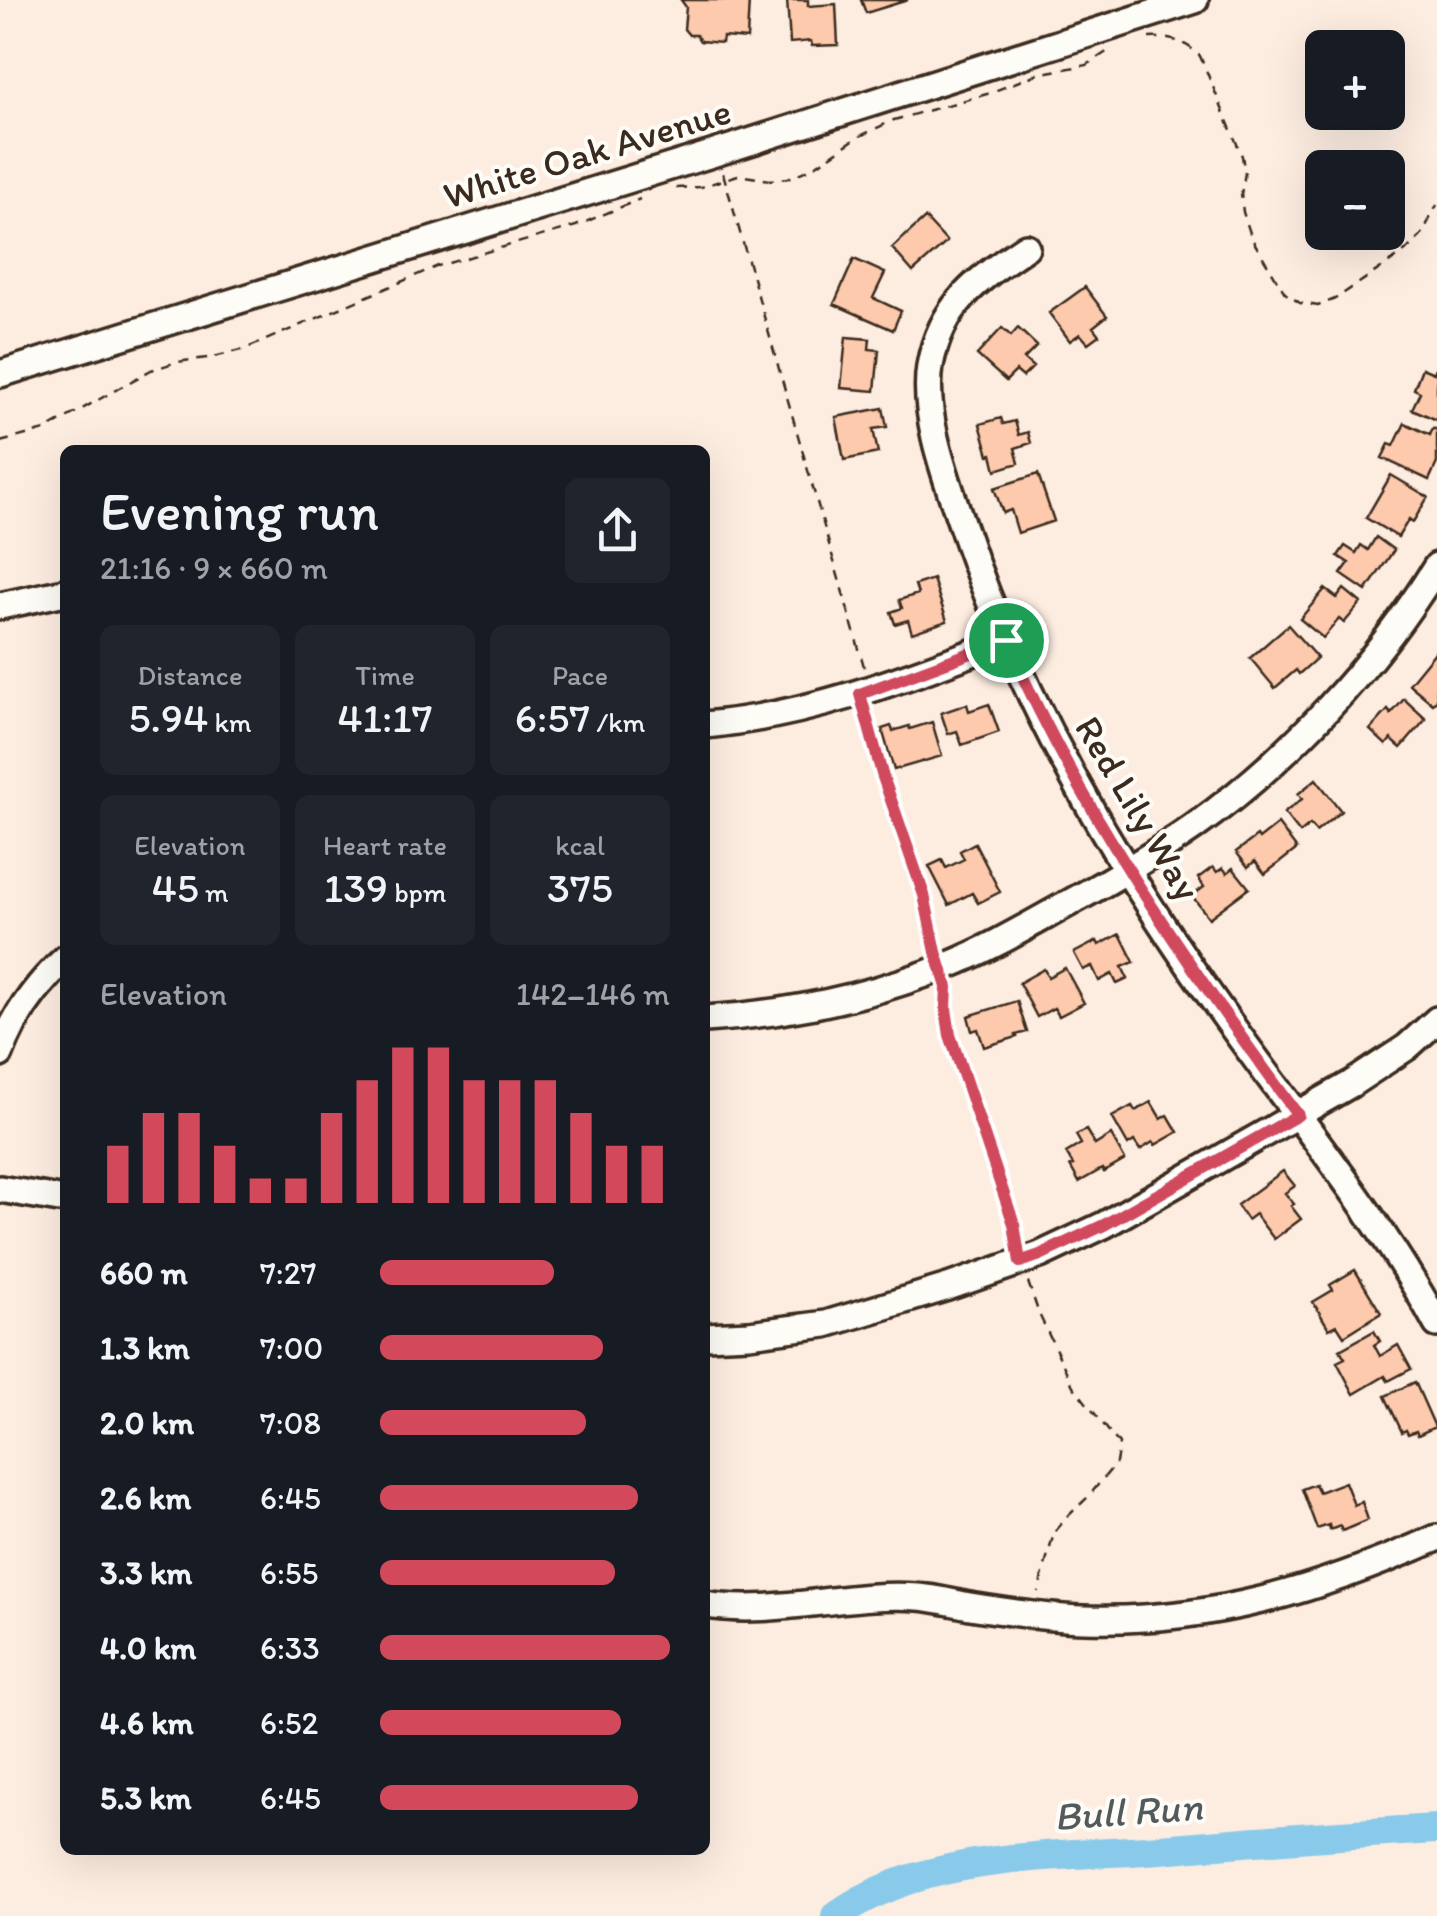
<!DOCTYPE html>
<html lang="en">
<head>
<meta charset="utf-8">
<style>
	body { margin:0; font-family:Itim,sans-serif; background:#20242c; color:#f1f3f6; height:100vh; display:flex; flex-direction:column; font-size:38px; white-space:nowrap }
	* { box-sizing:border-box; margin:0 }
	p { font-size:32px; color:#9ea1a6 }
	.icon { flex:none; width:55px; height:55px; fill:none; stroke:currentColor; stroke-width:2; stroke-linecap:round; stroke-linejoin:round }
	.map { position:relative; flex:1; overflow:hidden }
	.drawer { position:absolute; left:60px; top:445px; width:650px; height:1410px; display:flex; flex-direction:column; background:#171b24; border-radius:15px; box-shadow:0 10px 40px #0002 }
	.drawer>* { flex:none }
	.controls { position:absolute; left:1305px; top:30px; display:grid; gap:20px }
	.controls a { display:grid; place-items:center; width:100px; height:100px; border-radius:15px; background:#171b24; box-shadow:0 10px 40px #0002; font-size:50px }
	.pin { position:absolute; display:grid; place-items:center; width:85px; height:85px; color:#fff; margin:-42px; border:5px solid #fff; border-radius:50%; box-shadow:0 2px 10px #0007 }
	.round { display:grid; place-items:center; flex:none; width:105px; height:105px; border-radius:15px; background:#20242c }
	.headline { display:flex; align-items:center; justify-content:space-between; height:170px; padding:0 40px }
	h1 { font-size:55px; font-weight:600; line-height:75px }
	.stats { display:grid; grid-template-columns:repeat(3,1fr); gap:15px; height:170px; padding:10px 40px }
	.stats div { display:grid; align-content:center; border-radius:15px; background:#20242c; text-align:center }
	.stats b { font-size:42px; font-weight:600 }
	.stats small { font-size:28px; font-weight:400 }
	.stats p { font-size:28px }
	.chart { height:280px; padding:20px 40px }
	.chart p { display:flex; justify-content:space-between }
	.chart svg { width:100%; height:180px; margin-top:10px; stroke:#d1495b; stroke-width:6 }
	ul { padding:0 40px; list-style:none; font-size:32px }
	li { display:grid; grid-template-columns:160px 120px 1fr; align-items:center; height:75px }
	li i { height:25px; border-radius:12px; background:#d1495b }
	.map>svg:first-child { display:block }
</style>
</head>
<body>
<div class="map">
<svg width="1437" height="1916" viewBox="0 0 1437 1916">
	<rect width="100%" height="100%" fill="#fdede1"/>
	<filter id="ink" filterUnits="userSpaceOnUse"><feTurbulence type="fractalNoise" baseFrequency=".01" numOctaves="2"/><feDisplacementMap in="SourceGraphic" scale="20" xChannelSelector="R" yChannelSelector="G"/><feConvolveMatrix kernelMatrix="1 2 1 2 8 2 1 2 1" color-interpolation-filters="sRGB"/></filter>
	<g filter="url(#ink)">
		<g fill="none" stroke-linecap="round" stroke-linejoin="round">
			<path stroke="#89caea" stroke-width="30" d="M836 1916C924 1852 1056 1857 1161 1849 1253 1841 1345 1834 1437 1829"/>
		</g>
		<path fill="#fdcaad" stroke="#3b2a1e" stroke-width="2.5" d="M681 0H749L747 39 723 37 722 43 700 41 696 35H689L684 29 686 7Z
			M787 0H808V6L836 4 838 45 812 46 811 41 790 43Z
			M861 0H908L866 13Z
			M925 218 947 242 913 272 892 248Z
			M854 259 885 273 873 298 901 311 893 330 834 304Z
			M1085 287 1107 316 1093 327 1099 335 1088 343 1080 334 1070 341 1049 313Z
			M1002 328 1011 336 1018 328 1037 346 1024 359 1033 367 1023 377 1016 371 1006 381 977 355Z
			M846 337 870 339 869 349 879 350 875 391 841 388Z
			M1437 365V420L1412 409 1420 392 1414 389 1422 368 1434 373Z
			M883 408 887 427 873 429 878 453 844 460 836 417Z
			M1001 418 1003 424 1015 421 1019 435 1028 432 1031 443 1015 448 1019 463 996 470 992 454 989 455 980 424Z
			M1405 423 1430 435 1433 428 1437 430V463L1429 480 1382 458 1389 444 1394 446Z
			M1038 474 1054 521 1018 533 1011 510 1003 513 994 488Z
			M1391 475 1428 497 1413 522 1409 519 1398 537 1366 518Z
			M1376 537 1394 550 1366 591 1341 574 1349 563 1338 556 1345 546 1356 553 1361 545 1368 550Z
			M933 579 947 621 912 633 908 620 895 624 891 612 902 608 899 600 918 594 915 585Z
			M1325 589 1337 598 1344 589 1361 603 1344 623 1339 619 1323 638 1300 619Z
			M1288 625 1317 658 1299 674 1296 670 1275 688 1250 658Z
			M1436 651 1437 700 1433 704 1409 684Z
			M1404 699 1426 719 1401 748 1391 739 1386 745 1370 730 1388 710 1391 714Z
			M967 704 969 711 989 704 999 732 962 745 957 731 948 734 941 713Z
			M932 722 942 756 894 770 882 729 891 726 893 731 909 726 910 729Z
			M1316 779 1341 811 1316 832 1310 825 1300 833 1284 813 1302 799 1298 794Z
			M1278 824 1297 849 1265 874 1255 861 1248 867 1236 852 1257 836 1259 839Z
			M975 843 1000 892 978 903 972 893 949 905 929 866 942 860 946 868 964 859 960 851Z
			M1213 867 1217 872 1223 868 1227 873 1233 868 1249 888 1209 918 1192 896 1204 887 1198 878Z
			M1120 934 1134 962 1122 967 1128 979 1117 984 1112 974 1099 981 1092 966 1083 970 1074 953 1097 941 1099 945Z
			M1065 968 1084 1003 1059 1016 1054 1008 1037 1017 1019 983 1044 969 1048 977Z
			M1017 1001 1027 1032 1016 1035 1017 1037 984 1047 978 1029 972 1031 968 1016Z
			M1151 1102 1161 1119 1168 1115 1178 1132 1155 1145 1153 1142 1140 1150 1134 1141 1128 1145 1112 1117 1132 1106 1135 1111Z
			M1086 1130 1095 1145 1111 1135 1125 1160 1104 1172 1102 1169 1079 1182 1070 1166 1073 1165 1066 1153 1081 1144 1076 1135Z
			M1283 1171 1295 1186 1285 1193 1294 1204 1291 1206 1301 1219 1274 1239 1255 1214 1247 1220 1237 1205Z
			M1355 1270 1381 1313 1344 1336 1337 1325 1329 1329 1313 1302 1333 1290 1330 1285Z
			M1374 1331 1380 1341 1374 1345 1380 1356 1398 1345 1411 1369 1388 1381 1385 1376 1354 1394 1337 1362 1345 1358 1340 1350Z
			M1415 1382 1435 1427 1418 1435 1416 1431 1408 1434 1406 1430 1402 1432 1385 1396Z
			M1345 1482 1354 1505 1362 1502 1368 1520 1342 1531 1340 1526 1330 1530 1329 1525 1317 1529 1302 1489 1315 1484 1319 1492Z"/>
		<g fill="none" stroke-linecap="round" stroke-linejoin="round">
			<defs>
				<path id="minor" d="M1026 247C977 280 941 304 930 366 922 417 947 480 963 528 1020 698 1110 854 1214 1001 1289 1108 1374 1208 1437 1324
					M0 374 718 152 1195 0
					M0 606 65 592
					M705 725C813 715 906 678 1006 640
					M705 1019C788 1014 872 996 949 965 991 948 1031 924 1071 902 1113 879 1155 854 1194 827 1290 758 1375 666 1437 566
					M0 1054C14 1016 35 986 65 959
					M0 1189 65 1200
					M705 1336 749 1334 826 1324 948 1287 1040 1255 1104 1225 1351 1084 1407 1047 1437 1020
					M705 1605C776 1616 846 1592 918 1597 935 1598 953 1603 970 1606 1007 1612 1047 1618 1084 1619 1213 1623 1320 1589 1437 1538"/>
			</defs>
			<use href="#minor" stroke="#3b2a1e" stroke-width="32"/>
			<path stroke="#3b2a1e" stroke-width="2.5" stroke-dasharray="10 8" stroke-linecap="butt" d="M1149 38C1171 37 1185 41 1200 56L1242 156 1245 173 1241 194 1243 212 1252 239 1285 293 1300 303 1318 306 1335 299 1402 254 1421 236 1437 205
				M723 173 865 670
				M676 188 701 187 738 175 770 180 788 178 812 168 858 137 894 120 987 94 1037 74 1087 65 1108 51
				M0 442 45 430 151 370 177 362 214 357 245 349 438 266 576 226 640 199
				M865 712C888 791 918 868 935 949
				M947 990C944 1031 962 1066 975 1104 982 1127 987 1150 995 1173 1002 1195 1012 1217 1016 1241
				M1028 1282 1039 1314 1073 1386 1119 1444 1116 1463 1088 1497 1067 1517 1054 1533 1038 1592"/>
			<use href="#minor" stroke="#fdfcf7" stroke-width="25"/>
		</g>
	</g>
	<g fill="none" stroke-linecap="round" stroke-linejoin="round" filter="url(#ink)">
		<defs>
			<path id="route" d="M1006 640C1081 811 1187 965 1298 1115L1104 1225 1040 1255 1020 1262 1014 1224 950 1035 946 1009 947 987 936 952 924 895 882 774 860 694Z"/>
		</defs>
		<use href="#route" stroke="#fff" stroke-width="20"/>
		<use href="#route" stroke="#d1495b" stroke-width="12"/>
	</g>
	<g text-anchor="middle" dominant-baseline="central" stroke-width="8" stroke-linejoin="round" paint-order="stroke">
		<g font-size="38" fill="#3b2a1e" stroke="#fdfcf7">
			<text transform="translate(587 153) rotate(-17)">White Oak Avenue</text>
			<text transform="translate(1138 808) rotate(59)">Red Lily Way</text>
		</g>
		<g font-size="40" font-style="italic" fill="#525a5b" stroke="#fdfcf7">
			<text transform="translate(1128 1811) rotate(-4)">Bull Run</text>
		</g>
	</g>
</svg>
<div class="controls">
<a>+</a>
<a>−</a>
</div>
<div class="pin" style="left:1006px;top:640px;background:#1e9e55"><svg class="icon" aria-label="arrive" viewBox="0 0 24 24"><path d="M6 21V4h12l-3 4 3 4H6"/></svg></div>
<section class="drawer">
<div class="headline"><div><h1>Evening run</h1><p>21:16 · 9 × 660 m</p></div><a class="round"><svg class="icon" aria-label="share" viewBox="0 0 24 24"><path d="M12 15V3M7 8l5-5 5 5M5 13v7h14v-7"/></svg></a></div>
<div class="stats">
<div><p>Distance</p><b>5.94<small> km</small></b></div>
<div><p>Time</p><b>41:17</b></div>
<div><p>Pace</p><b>6:57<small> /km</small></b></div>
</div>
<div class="stats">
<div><p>Elevation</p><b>45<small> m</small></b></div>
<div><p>Heart rate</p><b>139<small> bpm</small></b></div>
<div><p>kcal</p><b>375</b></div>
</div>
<div class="chart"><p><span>Elevation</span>142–146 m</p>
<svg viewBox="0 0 160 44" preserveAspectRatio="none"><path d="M5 44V30M15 44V22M25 44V22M35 44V30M45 44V38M55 44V38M65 44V22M75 44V14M85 44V6M95 44V6M105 44V14M115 44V14M125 44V14M135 44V22M145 44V30M155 44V30"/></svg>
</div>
<ul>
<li><b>660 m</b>7:27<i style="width:60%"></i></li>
<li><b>1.3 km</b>7:00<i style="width:77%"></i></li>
<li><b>2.0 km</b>7:08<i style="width:71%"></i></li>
<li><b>2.6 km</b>6:45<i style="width:89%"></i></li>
<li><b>3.3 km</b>6:55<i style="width:81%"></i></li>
<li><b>4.0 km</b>6:33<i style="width:100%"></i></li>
<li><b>4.6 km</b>6:52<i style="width:83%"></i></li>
<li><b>5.3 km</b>6:45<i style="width:89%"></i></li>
</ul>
</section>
</div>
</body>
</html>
